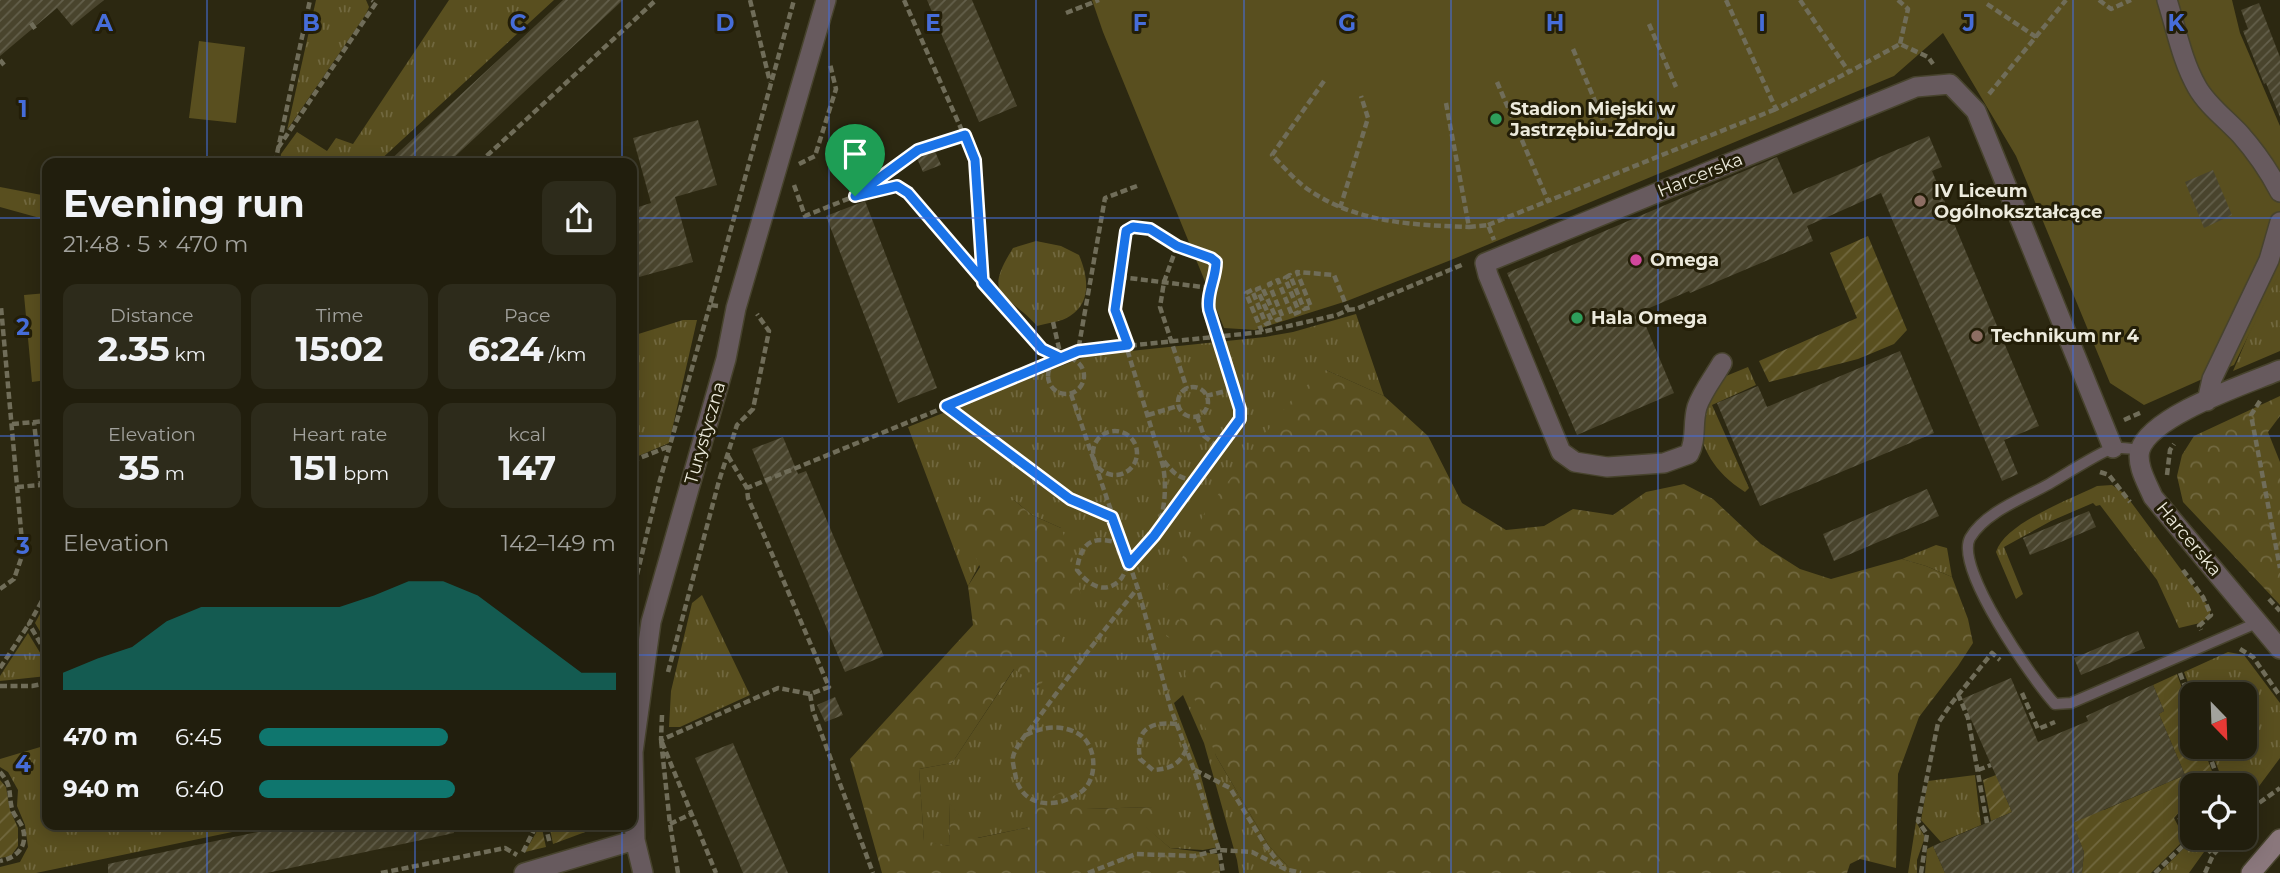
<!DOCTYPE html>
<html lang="en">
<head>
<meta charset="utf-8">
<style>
	body { margin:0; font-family:Montserrat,sans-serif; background:#2d2b1b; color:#f1f3f6; height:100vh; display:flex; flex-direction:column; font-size:26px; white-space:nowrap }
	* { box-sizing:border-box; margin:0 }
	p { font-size:23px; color:#a2a29d }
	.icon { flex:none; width:38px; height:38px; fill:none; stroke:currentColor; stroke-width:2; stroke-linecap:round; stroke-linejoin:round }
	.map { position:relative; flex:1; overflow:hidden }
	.sheet { position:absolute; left:42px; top:158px; width:595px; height:672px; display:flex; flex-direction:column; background:#211e0d; border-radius:14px; box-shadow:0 4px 18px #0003,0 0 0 2px #3e3c2e }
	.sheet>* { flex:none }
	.needle { width:46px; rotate:157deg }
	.controls { position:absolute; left:2180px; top:682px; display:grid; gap:14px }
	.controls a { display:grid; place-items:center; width:77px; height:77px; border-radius:14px; background:#211e0d; box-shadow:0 4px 18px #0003,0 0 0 2px #3e3c2e; font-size:35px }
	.pin { position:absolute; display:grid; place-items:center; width:60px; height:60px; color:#fff; margin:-72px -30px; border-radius:50% 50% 50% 0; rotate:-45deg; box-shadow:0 0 7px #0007 }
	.pin .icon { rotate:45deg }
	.round { display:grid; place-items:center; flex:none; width:74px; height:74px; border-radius:14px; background:#2d2b1b }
	.summary { display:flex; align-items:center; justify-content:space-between; height:119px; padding:0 21px }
	h1 { font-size:38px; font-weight:700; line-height:52px }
	.metrics { display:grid; grid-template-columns:repeat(3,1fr); gap:10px; height:119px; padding:7px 21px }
	.metrics div { display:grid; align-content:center; border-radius:14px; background:#2d2b1b; text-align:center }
	.metrics b { font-size:35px; font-weight:700 }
	.metrics small { font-size:19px; font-weight:400 }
	.metrics p { font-size:19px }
	.chart { height:196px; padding:14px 21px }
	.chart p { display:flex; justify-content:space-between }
	.chart svg { width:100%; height:126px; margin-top:7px; fill:#0f766e; opacity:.7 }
	ul { padding:0 21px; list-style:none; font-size:23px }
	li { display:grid; grid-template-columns:112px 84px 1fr; align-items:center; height:52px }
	li i { height:18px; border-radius:9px; background:#0f766e }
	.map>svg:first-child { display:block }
</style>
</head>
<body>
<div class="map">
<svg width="2280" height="873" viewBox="0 0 2280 873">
	<defs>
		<pattern id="grass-tufts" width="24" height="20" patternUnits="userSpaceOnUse" patternTransform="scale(1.75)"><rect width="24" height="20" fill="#594f1f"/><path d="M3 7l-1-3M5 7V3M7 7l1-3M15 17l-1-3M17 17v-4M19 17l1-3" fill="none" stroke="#71683f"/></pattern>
		<pattern id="forest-crowns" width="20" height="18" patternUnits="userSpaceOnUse" patternTransform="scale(1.75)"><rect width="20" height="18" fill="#594f1f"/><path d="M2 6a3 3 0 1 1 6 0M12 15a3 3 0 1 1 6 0" fill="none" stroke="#71683f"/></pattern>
		<pattern id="garden-furrows" width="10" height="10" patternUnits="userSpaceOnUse" patternTransform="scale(1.75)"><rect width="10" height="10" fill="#594f1f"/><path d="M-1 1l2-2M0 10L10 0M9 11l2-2" fill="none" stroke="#71683f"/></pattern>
		<pattern id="building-hatch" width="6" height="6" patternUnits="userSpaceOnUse" patternTransform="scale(1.75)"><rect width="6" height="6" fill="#49442d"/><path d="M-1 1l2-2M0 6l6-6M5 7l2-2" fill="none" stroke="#635f4b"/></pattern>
	</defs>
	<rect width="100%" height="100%" fill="#2c2811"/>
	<path fill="url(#grass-tufts)" d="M316 0H366L369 7 366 14 287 130Z
		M449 0H554L377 163H280L281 154 297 132 327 151 336 138 353 144Z
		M0 187 47 196V220L0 207Z
		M1036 241 1061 246 1079 255C1088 276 1092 302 1070 316 1062 322 1047 323 1037 326 1007 292 981 299 1013 248Z
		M2280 261V351L2233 371Z
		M1356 314 1384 396 1326 370 1182 626 1174 616 1192 649 1216 756 1269 846 1294 873H1239L1237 860 1204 743 1183 695 1174 703 1199 769 1220 847 1203 850 1170 848 1144 826 1153 807 1086 809 1030 827 977 838 949 803 950 846 924 842 919 769 952 763 1015 668 1039 687 1058 630 1061 528 1032 515 1014 500 968 586 908 427 1076 360 1092 355 1265 337 1293 332Z
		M683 320H697L669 443 636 457 632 438V336Z
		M1748 367 1756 385 1712 405 1749 488 1745 492C1713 471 1703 451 1695 415L1726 376Z
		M2112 485 2125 494 2211 610 2208 618 2200 623 2179 628 2157 580 2100 505 2096 506 2093 503 2051 521 2004 547 2023 594 2016 599 1996 552C2005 523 2069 500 2097 486Z
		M1936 545 1947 548 1952 577 1926 566 1902 559Z
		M702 595 750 695 680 727H669L671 691 692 603Z
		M47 601V643L35 623Z
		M28 633 47 664V676L0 681V676Z
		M2228 652 2244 655 2280 703V758L2245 805V786H2210L2220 774 2210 747H2245V695L2193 696 2184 672Z
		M47 745V824H270L36 873H0V867L20 862 28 847 25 825 17 806 18 790 8 772 0 767V759Z
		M1975 775 1981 825 1941 842 1921 820 1928 781Z
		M1916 822 1925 837 1917 860V873H1908Z
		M2189 843 2204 852 2189 873H2159Z
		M1933 846 1945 873H1925L1927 849Z"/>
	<path fill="url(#forest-crowns)" d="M1326 370 1384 396 1428 436 1462 503 1506 530 1544 526 1573 509 1613 515 1646 492 1684 484 1713 499 1761 544 1800 569 1831 579 1902 559 1926 566 1952 577 1968 619 1973 643 1958 666 1919 717 1898 774 1896 868 1860 859 1850 864 1847 873H1294L1269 846 1216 756 1185 674 1192 650 1166 636 1174 615 1181 622 1167 588 1206 510 1296 394Z
		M2280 396V416L2268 432 2280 462V605L2183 502 2177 476 2182 455 2194 436Z
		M1014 500 1032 515 1061 528 1077 570 1082 605 1058 630 1065 650 1039 687 1014 669 952 763 919 769 924 841 950 846 949 802 978 838 1030 827 1033 807 1065 790 1086 809 1153 807 1161 819 1145 826 1170 848 1218 854 1220 873H882L850 759 973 625 968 586 980 567 961 522 978 508Z"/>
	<path fill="url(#garden-furrows)" d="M1868 236 1907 330 1894 344 1858 359 1769 382 1759 361 1857 318 1830 253Z
		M2177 674 2193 719V747H2203L2213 774 2202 786H2193V796L2174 818 2185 839 2151 873H2082L2084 852 2064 803 2104 810 2185 775 2159 714 2164 711 2153 685Z
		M1996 775 2012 812 1991 821 1983 780Z
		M0 780 6 787 10 810 18 828V846L11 856 0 858Z
		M541 824 546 847 525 852Z
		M549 824H596V828L553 844Z"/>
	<path fill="#594f1f" d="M1092 0H2232L2240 33 2280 126V271L2234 365 2144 405 2110 383 2016 156 1943 33 1894 76 1451 260 1347 301 1255 330 1224 328 1103 32Z
		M199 41 245 47 236 123 189 118Z
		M47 293V380L32 382 24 295Z"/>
	<path fill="url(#building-hatch)" d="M0 0H104L72 26 57 8 0 56Z
		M563 0H623L448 163H387Z
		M927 0H972L1017 106 979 122Z
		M2259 3 2280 57V117L2266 83 2264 84 2243 31 2248 29 2241 10Z
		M698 120 717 185 675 197 693 262 632 279V209L651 203 633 138Z
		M1929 136 1942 167 1932 171 2039 426 2004 440 2018 474 2002 481 1881 193 1807 226 1813 241 1690 293 1689 291 1640 312 1674 393 1577 435 1507 273 1777 157 1793 194Z
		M933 147 941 165 923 172 915 154Z
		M2213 170 2232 215 2204 228 2185 182Z
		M865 201 937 388 898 403 826 216Z
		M1900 351 1934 433 1760 506 1717 403 1758 386 1767 407Z
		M783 437 798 474 806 471 884 656 845 672 752 449Z
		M1927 489 1939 516 1834 561 1823 534Z
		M2089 511 2096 527 2030 555 2023 538Z
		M2138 631 2145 648 2081 675 2074 658Z
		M2011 678 2038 742 2088 721 2086 716 2153 685 2164 711 2159 714 2185 775 2073 823 2084 852 2082 873H1945L1933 846 2012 812 1962 699Z
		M835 697 843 715 825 722 817 705Z
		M733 743 772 835 788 873H743L734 851 695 758Z
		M295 824H453L454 833 267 873H108V864Z"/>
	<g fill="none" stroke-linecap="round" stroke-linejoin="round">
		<defs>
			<path id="service" d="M2140 450C2132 449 2121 447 2114 448 2103 450 2061 477 2049 484 2024 498 1985 512 1970 538 1954 568 2033 680 2055 704L2071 703 2259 622"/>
			<path id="minor" d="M2167 0C2176 28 2182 61 2197 87 2207 105 2226 119 2240 134 2256 152 2269 171 2280 192
				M1722 363C1714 377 1702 392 1697 407 1692 424 1697 439 1689 454L1664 463 1607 467 1575 462 1561 452 1488 275 1485 263 1916 87 1950 84 1976 111 2113 448
				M2280 370C2247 384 2151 415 2140 450 2136 465 2147 483 2153 497L2280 649
				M2207 401 2212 379 2269 260 2280 222
				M524 873 635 840
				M643 873 635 840 633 752 651 622 726 359 736 308 826 0"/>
			<path id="secondary" d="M2251 873 2280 839"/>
		</defs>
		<use href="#service" stroke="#47432d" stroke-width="13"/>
		<use href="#minor" stroke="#47432d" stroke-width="22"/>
		<use href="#secondary" stroke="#47432d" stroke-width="22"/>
		<path stroke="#706d59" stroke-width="4.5" stroke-dasharray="7 3.5" stroke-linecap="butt" d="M750 0 770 82
			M904 0 975 160 983 283 1042 350 1061 358 1078 351
			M1726 0 1776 109 1849 72
			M1800 0 1849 72 1900 44 1928 57 1933 64
			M1898 0 1908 9 1900 44
			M2099 0 2111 9 2131 0
			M1987 4 2036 37
			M1066 13 1099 0
			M31 23 36 30
			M1649 24 1676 87
			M1573 49 1603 120
			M0 60 4 65
			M1324 81 1272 155C1284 167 1297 183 1312 192 1359 223 1414 225 1469 227
			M1497 82 1548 201 1776 109
			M1989 94 2066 0
			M1446 103 1469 227 1488 225 1494 240
			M278 148 376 3 372 0
			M275 163 310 0
			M479 163 656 0
			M799 164 815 156 836 89 830 64
			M794 185 805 216 855 196 897 186 908 193 983 283
			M1137 186 1105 198 1078 351 1262 332 1337 315 1348 310 1334 275 1297 272 1311 307 1304 309 1290 275 1285 278 1299 312 1292 315 1278 280 1269 284 1283 318 1277 320 1262 287 1257 289 1272 322 1266 324 1252 290 1246 293 1262 332
			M858 193 918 150 965 135
			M1340 208 1368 118 1361 96
			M1488 225 1548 201
			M1177 246 1164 282 1160 307 1187 389
			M1120 277 1211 288
			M718 306 710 305 794 0
			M1348 310 1356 309 1464 264
			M1053 322 1061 357
			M1048 376a18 18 0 1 1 36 0a18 18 0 1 1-36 0Z
			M1178 402a15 15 0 1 1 30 0a15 15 0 1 1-30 0Z
			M1071 394 1138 589 1171 709 1194 770 1219 850 1223 873
			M1206 396 1234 389
			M2260 401 2251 415 2280 568
			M946 406 1070 499 1111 517
			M1148 415 1178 406
			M1197 416 1204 436 1220 448
			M2124 420 2142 412
			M12 424 47 421
			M1093 453a22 22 0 1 1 44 0a22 22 0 1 1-44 0Z
			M728 456 747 488
			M632 461 670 446
			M1164 461C1174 474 1180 480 1196 479
			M2100 472 2109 475 2130 502
			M2167 475 2170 450 2174 444
			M17 487 41 485 34 422
			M1122 544C1094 535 1081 540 1077 570 1087 583 1102 595 1118 582 1124 577 1125 570 1129 564 1136 553 1148 546 1154 535 1165 516 1167 487 1163 466L1115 310 1126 231 1133 227 1150 228 1177 246 1211 258 1216 262C1216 279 1206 293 1209 310L1240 409V419L1233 431 1154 536
			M2183 570 2203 597 2211 615 2199 626 2201 630
			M0 589 14 579 23 553 1 307
			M47 592 29 624 47 654
			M632 595 660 480 710 305
			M2269 599 2280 611
			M2240 649 2253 657 2280 696
			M0 668 29 624
			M668 672 719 481 737 425 753 409 769 331 757 314
			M2180 673 2193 708
			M0 686H32L47 683
			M2022 693 2038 729 2055 722
			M810 694 813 711 873 873
			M1958 694 1968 718 1987 823
			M662 715 661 740 778 688 810 694 829 687 748 498 747 488 1053 363
			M1177 724C1149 721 1135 730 1140 759L1153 770C1170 769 1179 765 1186 750
			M1026 735C1042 727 1060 724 1077 733 1097 743 1099 779 1081 792 1056 810 1020 808 1015 773 1014 768 1012 761 1013 757 1015 746 1033 726 1039 717 1071 673 1103 631 1137 589
			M1195 770 1230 788 1267 848 1283 867
			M1978 770 1991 765
			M0 772C13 787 8 793 12 809 14 816 21 822 23 829 28 847 16 858 0 861
			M2207 786 2216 774 2207 747
			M2193 802 2179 817 2191 838 2206 847 2213 855
			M2245 818 2259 803 2280 788
			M545 824 550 844
			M670 824 691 814
			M523 852 537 824
			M381 873 505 848 517 855
			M678 873 670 824 661 740 716 873
			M1088 873 1136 854 1194 856 1219 850 1252 852 1285 869 1301 873
			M1921 873 1927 834 1918 821 1938 723 1951 704 1992 653 2000 660
			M2155 873 2191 838
			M2205 873 2213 855 2228 838"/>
		<use href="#service" stroke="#675a5e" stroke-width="10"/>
		<use href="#minor" stroke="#675a5e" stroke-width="19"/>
		<use href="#secondary" stroke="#8a777c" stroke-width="19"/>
	</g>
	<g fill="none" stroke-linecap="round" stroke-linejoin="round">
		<defs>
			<path id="route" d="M855 196 897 186 908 193 1042 349 1061 358 946 406 1070 499 1112 517 1129 564 1154 536 1240 419V409L1209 310C1206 293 1216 279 1216 262L1211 258 1177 246 1150 229 1133 227 1126 231 1115 310 1128 345 1078 351 1061 358 1042 349 983 283 975 160 965 135 918 150 855 196"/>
		</defs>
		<use href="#route" stroke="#fff" stroke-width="14"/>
		<use href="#route" stroke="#1a73e8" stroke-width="9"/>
	</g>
	<path fill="none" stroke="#466dd9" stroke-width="2" stroke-opacity="0.55" d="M207 0V163M415 0V163M622 0V163M829 0V873M1036 0V873M1244 0V873M1451 0V873M1658 0V873M1865 0V873M2073 0V873M0 218H47M632 218H2280M0 436H47M632 436H2280M0 655H47M632 655H2280M207 824V873M415 824V873M622 824V873"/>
	<g fill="#2e9e5b" stroke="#231e08" stroke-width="2.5">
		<circle cx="1496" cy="119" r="7"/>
		<circle cx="1577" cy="318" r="7"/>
	</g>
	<g fill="#8d6e63" stroke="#231e08" stroke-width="2.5">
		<circle cx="1920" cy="201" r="7"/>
		<circle cx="1977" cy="336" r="7"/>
	</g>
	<circle fill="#d1479c" stroke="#231e08" stroke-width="2.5" cx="1636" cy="260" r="7"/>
	<g text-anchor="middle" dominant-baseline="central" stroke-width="6" stroke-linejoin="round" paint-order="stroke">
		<g font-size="18" font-weight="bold" fill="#eceadc" stroke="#231e08" text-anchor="start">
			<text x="1510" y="109">Stadion Miejski w<tspan x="1510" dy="21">Jastrzębiu-Zdroju</tspan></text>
			<text x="1934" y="191">IV Liceum<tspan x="1934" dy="21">Ogólnokształcące</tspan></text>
			<text x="1650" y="260">Omega</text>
			<text x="1591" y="318">Hala Omega</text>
			<text x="1991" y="336">Technikum nr 4</text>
		</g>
		<g font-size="18" fill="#eceadc" stroke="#231e08">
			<text transform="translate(1700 175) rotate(-22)">Harcerska</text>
			<text transform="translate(705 433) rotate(-74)">Turystyczna</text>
			<text transform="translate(2189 539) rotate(50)">Harcerska</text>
		</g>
	</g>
	<g font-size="23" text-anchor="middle" font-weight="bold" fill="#466dd9" stroke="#231e08" stroke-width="6" stroke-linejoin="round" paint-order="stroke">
		<text x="104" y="31">A</text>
		<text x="311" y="31">B</text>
		<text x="518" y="31">C</text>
		<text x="725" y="31">D</text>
		<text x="933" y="31">E</text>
		<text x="1140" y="31">F</text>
		<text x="1347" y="31">G</text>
		<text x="1555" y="31">H</text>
		<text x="1762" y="31">I</text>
		<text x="1969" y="31">J</text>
		<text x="2176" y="31">K</text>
		<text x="23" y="117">1</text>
		<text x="23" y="335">2</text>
		<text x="23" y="554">3</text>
		<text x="23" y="772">4</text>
	</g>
</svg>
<div class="controls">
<a><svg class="needle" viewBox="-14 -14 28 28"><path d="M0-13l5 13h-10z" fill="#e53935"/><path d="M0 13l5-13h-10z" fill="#a2a29d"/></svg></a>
<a><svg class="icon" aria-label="locate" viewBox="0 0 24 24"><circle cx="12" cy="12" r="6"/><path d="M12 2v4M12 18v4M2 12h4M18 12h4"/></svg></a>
</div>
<div class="pin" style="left:855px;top:196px;background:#1e9e55"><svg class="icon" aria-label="arrive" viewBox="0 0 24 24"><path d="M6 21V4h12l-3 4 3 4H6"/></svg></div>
<section class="sheet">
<div class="summary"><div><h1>Evening run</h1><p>21:48 · 5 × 470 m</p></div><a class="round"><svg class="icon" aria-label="share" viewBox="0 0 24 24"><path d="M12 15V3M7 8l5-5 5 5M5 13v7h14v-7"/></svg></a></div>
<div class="metrics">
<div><p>Distance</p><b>2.35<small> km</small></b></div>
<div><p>Time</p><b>15:02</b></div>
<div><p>Pace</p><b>6:24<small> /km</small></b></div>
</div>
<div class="metrics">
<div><p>Elevation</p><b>35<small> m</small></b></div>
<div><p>Heart rate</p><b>151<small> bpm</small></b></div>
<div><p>kcal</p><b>147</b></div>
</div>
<div class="chart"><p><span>Elevation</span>142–149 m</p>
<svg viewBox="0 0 160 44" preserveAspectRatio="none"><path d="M0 44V38L10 33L20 29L30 20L40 15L50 15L60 15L70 15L80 15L90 11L100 6L110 6L120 11L130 20L140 29L150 38L160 38V44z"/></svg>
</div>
<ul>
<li><b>470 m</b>6:45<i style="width:53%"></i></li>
<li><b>940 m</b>6:40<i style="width:55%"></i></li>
</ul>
</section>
</div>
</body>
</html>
